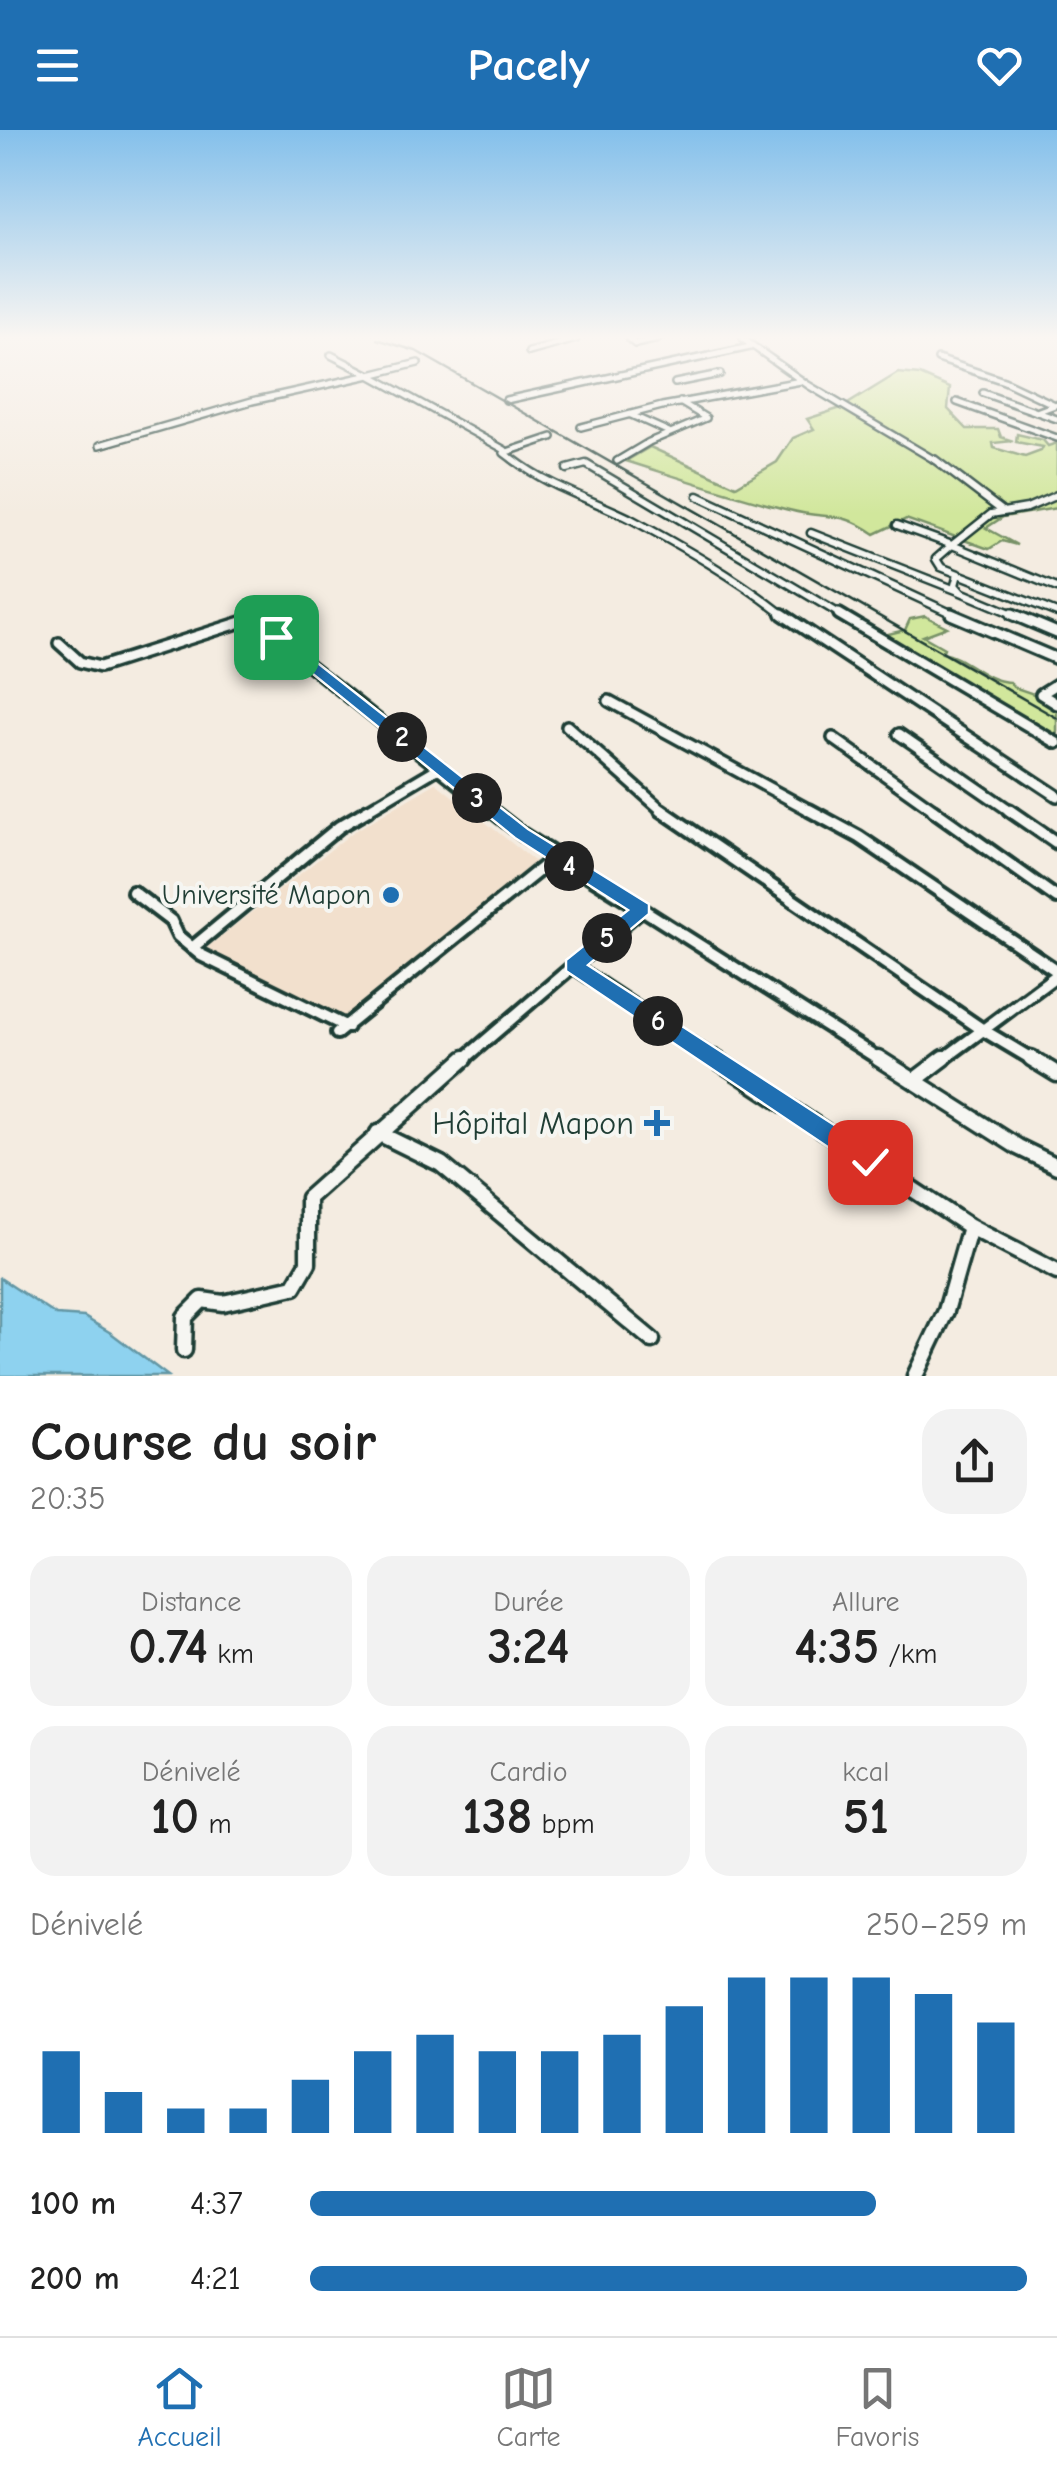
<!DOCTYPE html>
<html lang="fr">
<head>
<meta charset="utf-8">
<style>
	body { margin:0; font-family:"Comic Neue",sans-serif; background:#f2f2f2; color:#222; height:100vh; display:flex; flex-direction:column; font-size:38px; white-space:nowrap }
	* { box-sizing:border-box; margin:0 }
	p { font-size:32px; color:#767676 }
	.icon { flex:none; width:55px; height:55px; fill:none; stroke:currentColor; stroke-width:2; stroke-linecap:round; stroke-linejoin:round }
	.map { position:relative; height:1246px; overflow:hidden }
	.side { display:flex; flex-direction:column; background:#fff; flex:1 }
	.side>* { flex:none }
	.pin { position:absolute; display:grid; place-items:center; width:85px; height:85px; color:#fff; margin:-42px; border-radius:20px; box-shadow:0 5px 15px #0006 }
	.km { position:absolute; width:50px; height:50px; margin:-25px; border-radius:50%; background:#222; color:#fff; font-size:28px; line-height:50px; text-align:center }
	.round { display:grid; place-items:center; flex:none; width:105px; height:105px; border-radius:30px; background:#f2f2f2 }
	.overview { display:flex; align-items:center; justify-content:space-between; height:170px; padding:0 30px }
	h1 { font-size:55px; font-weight:800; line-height:75px }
	.figures { display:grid; grid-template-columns:repeat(3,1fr); gap:15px; height:170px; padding:10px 30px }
	.figures div { display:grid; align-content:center; border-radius:25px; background:#f2f2f2; text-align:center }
	.figures b { font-size:50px; font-weight:800 }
	.figures small { font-size:28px; font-weight:400 }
	.figures p { font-size:28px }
	.chart { height:280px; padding:20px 30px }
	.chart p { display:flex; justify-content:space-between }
	.chart svg { width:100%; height:180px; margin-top:10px; stroke:#1f6fb2; stroke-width:6 }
	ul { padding:0 30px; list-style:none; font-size:32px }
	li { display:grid; grid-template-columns:160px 120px 1fr; align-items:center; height:75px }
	li i { height:25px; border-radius:12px; background:#1f6fb2 }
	header { display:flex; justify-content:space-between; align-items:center; height:130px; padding:0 30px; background:#1f6fb2; color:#fff; font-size:45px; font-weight:800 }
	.tabs { display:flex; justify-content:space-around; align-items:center; height:140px; border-top:2px solid #e0e0e0; background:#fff; font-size:28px; color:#767676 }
	.tabs a { display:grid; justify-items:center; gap:5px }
	.tabs .current { color:#1f6fb2 }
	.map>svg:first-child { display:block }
</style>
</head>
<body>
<header><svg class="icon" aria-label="menu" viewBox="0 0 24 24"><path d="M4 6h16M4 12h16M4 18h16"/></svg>Pacely<svg class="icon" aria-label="heart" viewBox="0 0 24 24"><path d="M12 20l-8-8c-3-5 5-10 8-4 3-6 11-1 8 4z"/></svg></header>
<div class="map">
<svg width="1057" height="1246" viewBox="0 0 1057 1246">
	<rect width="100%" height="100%" fill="#f4ece1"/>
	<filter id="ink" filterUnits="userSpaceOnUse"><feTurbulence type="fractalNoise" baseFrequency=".01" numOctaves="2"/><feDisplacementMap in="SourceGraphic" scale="20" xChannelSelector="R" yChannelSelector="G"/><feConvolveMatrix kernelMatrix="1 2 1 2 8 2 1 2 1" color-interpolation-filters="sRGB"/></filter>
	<g filter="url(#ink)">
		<path fill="#f2e0cd" d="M436 653 543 738 342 899 205 819 353 702Z"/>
		<path fill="#d1e79c" stroke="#789268" stroke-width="2.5" d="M898 243 920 245 950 258 948 279 967 299H998L1001 307 1013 311 993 313 994 318 1025 327 1041 321 1043 317 1016 312 1017 304 1043 310 1048 316 1057 313V378L1003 387 986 398 1017 415 1002 411 989 419 906 389 875 404C839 379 829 391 789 380 734 366 680 348 626 331L650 317 736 356 777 332 793 308 814 299 807 289 841 278Z
			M925 486 947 497 923 506 944 518 942 523C967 527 982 551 1010 552L1013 557 1034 564 1057 582V612L876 507 905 500 910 489Z"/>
		<path fill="#8ed2ef" stroke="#6296a4" stroke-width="2.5" d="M0 1148 56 1185 84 1187 111 1203 168 1246H0Z"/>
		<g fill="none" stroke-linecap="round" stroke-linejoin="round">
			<defs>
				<path id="street-far4" d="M629 209 635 214 658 209
					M743 209 808 255 938 332
					M529 222 576 209
					M938 229 1004 251 1055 275 1036 282
					M418 233 370 245 505 320
					M675 253 720 244
					M983 263 1057 289
					M506 270 750 217
					M957 272 1057 308
					M631 285 669 302
					M581 297 662 276 801 251
					M100 315 252 271 370 245 331 225
					M617 331 649 312 706 288 680 272
					M516 332 504 323 552 307"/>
				<path id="street-far3" d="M513 329C549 357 589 368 629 388 683 417 737 448 785 486
					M934 329 1001 380
					M567 339 586 334 843 486
					M1057 365 1027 378 991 384 952 415 1057 458
					M698 366 957 486
					M897 395 952 415 936 429 941 437 1057 483
					M811 403 961 462
					M958 444 955 455 961 462 1018 486"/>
				<path id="street-far2" d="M782 484 1057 666
					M839 484 1057 613
					M951 484 1057 529
					M1012 484 1057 503
					M59 513 80 532 100 537 251 489 494 682
					M1057 554 1041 564 1057 574
					M609 571 813 682
					M567 596 664 682
					M899 604 1012 682
					M833 608 937 682
					M364 682 440 637"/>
				<path id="street-far1" d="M491 680 522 704 642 779
					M661 680 983 900 941 931
					M809 680 859 707 1057 841
					M933 680 1057 768
					M1009 680 1057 713
					M133 762 171 791 178 806 201 825 347 897
					M192 818 339 697 368 680
					M337 903 554 728
					M462 931 573 836
					M717 931 573 836 642 779 882 931
					M1035 931 983 900 1057 845"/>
				<path id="street" d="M714 928 970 1097 1057 1142
					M878 928 1018 1017 1057 1036
					M1031 928 1057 944
					M915 950 944 928
					M378 1003 441 1034 652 1210
					M184 1220 185 1187 202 1170 223 1173 294 1157 308 1133V1068L465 928
					M915 1246 946 1181 970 1097"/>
			</defs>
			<use href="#street-far4" stroke="#1f3d34" stroke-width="10"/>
			<use href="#street-far3" stroke="#1f3d34" stroke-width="11"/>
			<use href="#street-far2" stroke="#1f3d34" stroke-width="16"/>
			<use href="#street-far1" stroke="#1f3d34" stroke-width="18"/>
			<use href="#street" stroke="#1f3d34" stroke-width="21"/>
			<use href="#street-far4" stroke="#f6f6f2" stroke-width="5"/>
			<use href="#street-far3" stroke="#f6f6f2" stroke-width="6"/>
			<use href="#street-far2" stroke="#f6f6f2" stroke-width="9"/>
			<use href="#street-far1" stroke="#f6f6f2" stroke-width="10"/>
			<use href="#street" stroke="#f6f6f2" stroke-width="14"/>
			<path stroke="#1f3d34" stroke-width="2.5" d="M377 209 416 221 1057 588"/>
		</g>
	</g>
	<linearGradient id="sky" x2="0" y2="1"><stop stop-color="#84c0eb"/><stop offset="0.54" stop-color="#faf6f2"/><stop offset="1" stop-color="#faf6f2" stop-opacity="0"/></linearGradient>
	<rect width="1057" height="384" fill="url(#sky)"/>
	<path fill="#1f6fb2" stroke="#fff" stroke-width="2.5" d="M271 504H281L528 699 649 774V784L588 835 879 1024 882 1032 879 1040 870 1043 862 1040 566 841V830L628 780 515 708 271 510Z"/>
	<g fill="#1f6fb2" stroke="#f6f6f2" stroke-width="4">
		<circle cx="391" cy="765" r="10"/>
		<path d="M652 978h10v10h10v10h-10v10h-10v-10h-10v-10h10z"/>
	</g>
	<g text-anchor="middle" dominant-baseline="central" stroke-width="8" stroke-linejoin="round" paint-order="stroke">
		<g font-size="28" fill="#1f3d34" stroke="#f6f6f2" text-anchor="end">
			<text x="371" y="765">Université Mapon</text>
		</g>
		<g font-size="32" fill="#1f3d34" stroke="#f6f6f2" text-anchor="end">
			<text x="634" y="993">Hôpital Mapon</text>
		</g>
	</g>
</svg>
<div class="pin" style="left:276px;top:507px;background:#1e9e55"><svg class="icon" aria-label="arrive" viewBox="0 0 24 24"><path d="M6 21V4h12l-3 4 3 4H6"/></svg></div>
<div class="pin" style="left:870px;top:1032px;background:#d93025"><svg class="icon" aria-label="check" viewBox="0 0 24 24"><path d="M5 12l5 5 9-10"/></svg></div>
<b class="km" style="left:402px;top:607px">2</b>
<b class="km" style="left:477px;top:668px">3</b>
<b class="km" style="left:569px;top:736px">4</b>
<b class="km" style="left:607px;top:808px">5</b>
<b class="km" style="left:658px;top:891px">6</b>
</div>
<section class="side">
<div class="overview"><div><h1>Course du soir</h1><p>20:35</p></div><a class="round"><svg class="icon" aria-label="share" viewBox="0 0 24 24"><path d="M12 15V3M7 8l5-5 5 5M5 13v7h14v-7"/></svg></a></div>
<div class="figures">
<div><p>Distance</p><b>0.74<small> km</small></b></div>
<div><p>Durée</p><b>3:24</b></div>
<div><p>Allure</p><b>4:35<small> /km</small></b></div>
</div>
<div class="figures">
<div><p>Dénivelé</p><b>10<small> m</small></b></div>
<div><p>Cardio</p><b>138<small> bpm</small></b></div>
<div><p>kcal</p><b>51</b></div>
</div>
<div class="chart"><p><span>Dénivelé</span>250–259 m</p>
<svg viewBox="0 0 160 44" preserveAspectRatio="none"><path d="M5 44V24M15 44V34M25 44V38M35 44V38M45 44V31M55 44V24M65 44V20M75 44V24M85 44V24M95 44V20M105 44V13M115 44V6M125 44V6M135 44V6M145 44V10M155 44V17"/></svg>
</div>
<ul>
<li><b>100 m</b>4:37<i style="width:79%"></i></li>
<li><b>200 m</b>4:21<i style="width:100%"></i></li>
</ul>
</section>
<nav class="tabs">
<a class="current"><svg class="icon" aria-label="home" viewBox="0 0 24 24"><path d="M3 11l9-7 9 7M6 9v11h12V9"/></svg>Accueil</a>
<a><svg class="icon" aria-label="map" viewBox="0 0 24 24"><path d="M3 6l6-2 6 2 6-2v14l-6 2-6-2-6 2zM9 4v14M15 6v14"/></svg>Carte</a>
<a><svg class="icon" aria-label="saved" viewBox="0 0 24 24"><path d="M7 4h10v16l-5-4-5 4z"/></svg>Favoris</a>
</nav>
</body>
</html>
